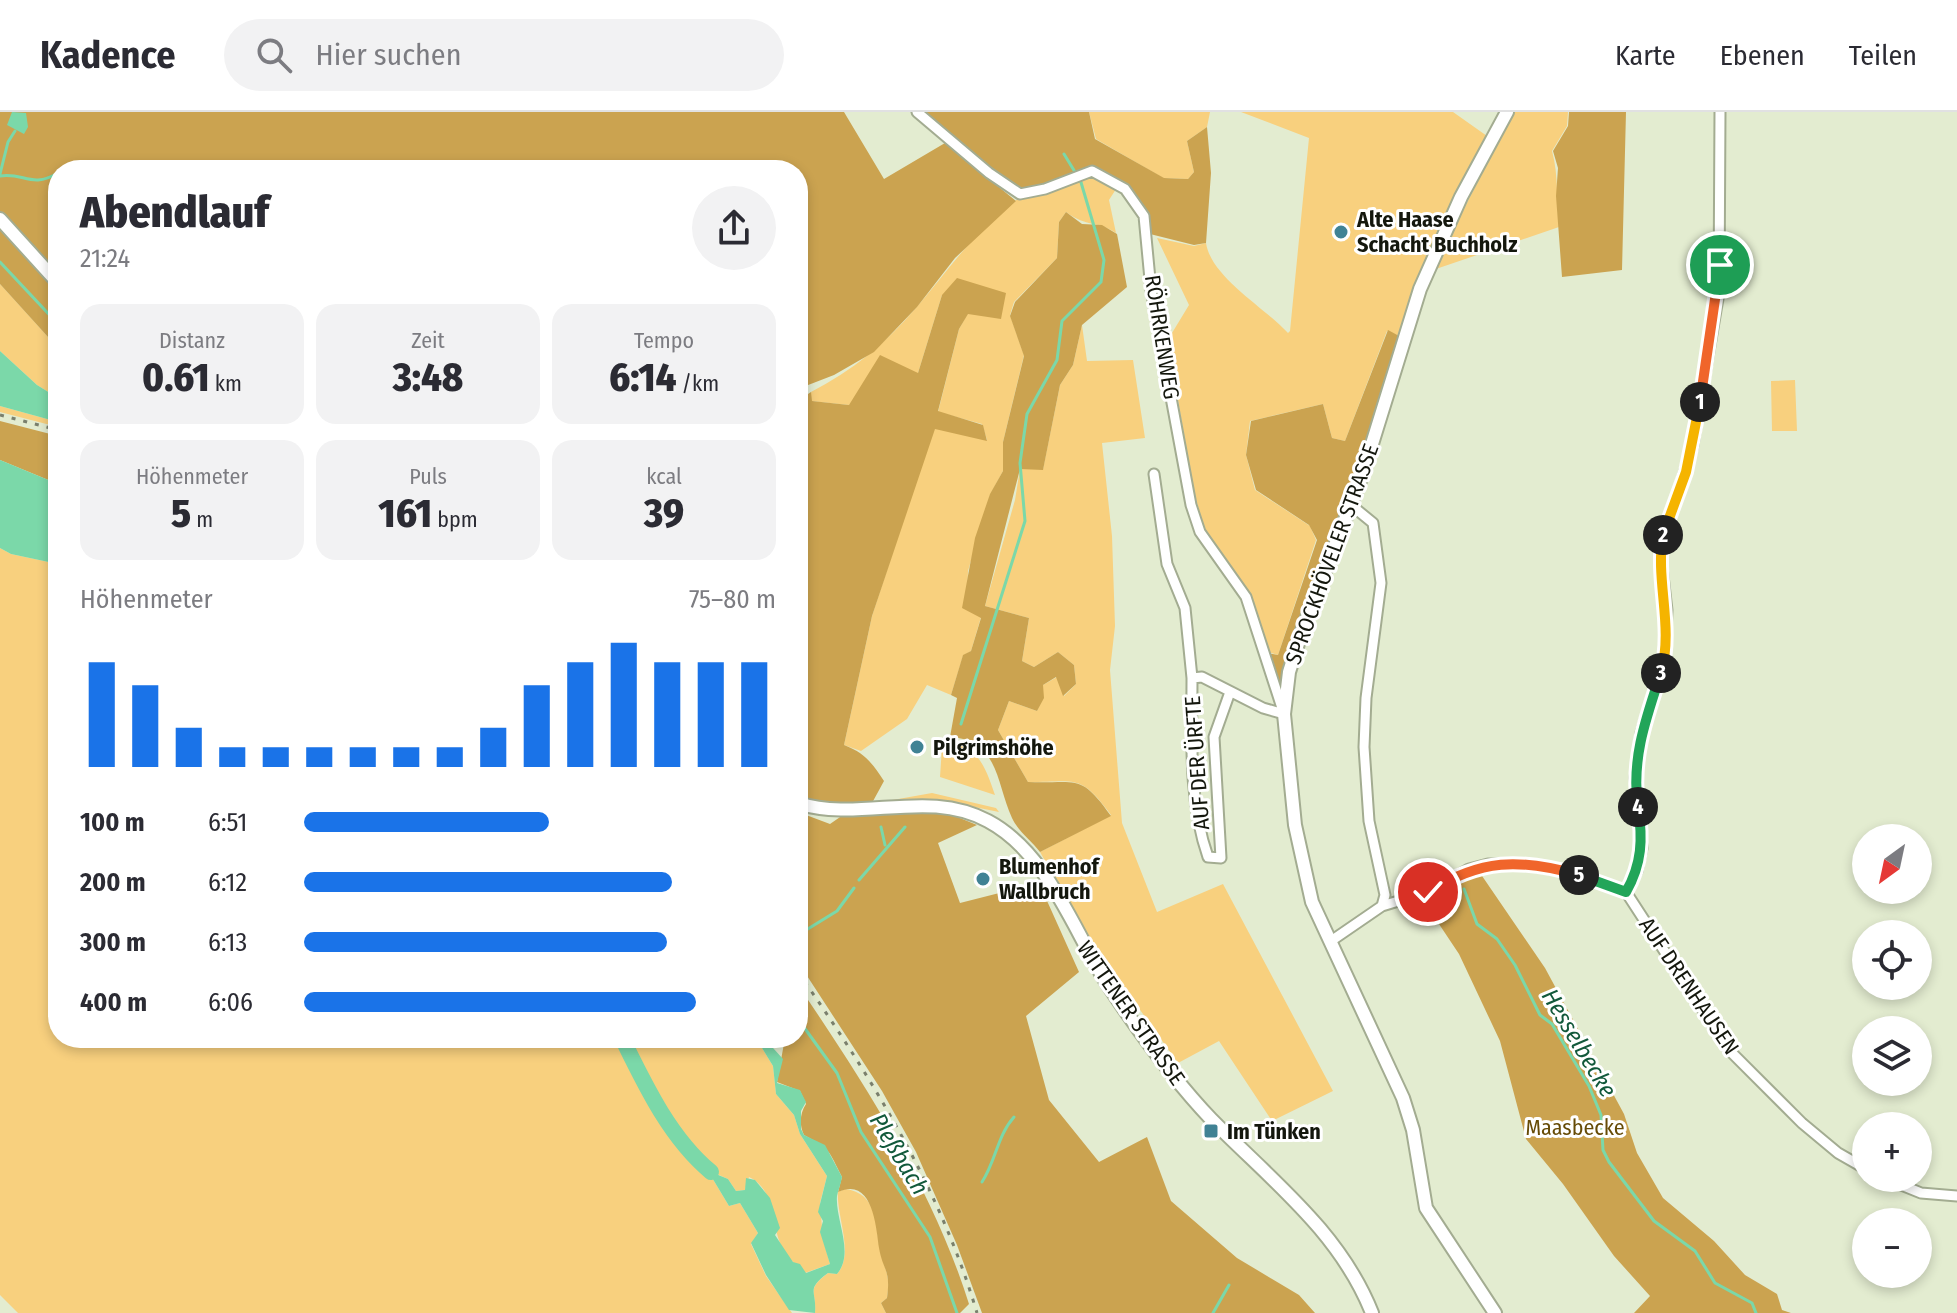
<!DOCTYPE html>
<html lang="de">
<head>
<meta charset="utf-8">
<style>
	body { margin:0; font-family:"Fira Sans Condensed",sans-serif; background:#f2f2f3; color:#2b2b33; height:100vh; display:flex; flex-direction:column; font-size:30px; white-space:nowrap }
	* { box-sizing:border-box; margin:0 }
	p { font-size:26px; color:#7c7c81 }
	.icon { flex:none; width:44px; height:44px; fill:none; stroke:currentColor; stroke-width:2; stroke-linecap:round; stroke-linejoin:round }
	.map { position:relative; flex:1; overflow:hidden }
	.side { position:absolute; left:48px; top:48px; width:760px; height:888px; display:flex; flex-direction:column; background:#fff; border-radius:32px; box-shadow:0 4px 12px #0003 }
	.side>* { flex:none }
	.needle { width:52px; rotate:213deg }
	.buttons { position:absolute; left:1852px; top:712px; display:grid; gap:16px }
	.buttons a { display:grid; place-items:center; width:80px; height:80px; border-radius:50%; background:#fff; box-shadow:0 4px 12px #0003; font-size:40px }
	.pin { position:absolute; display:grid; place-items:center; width:68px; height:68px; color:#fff; margin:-34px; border:4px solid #fff; border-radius:50%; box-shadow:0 2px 8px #0007 }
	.km { position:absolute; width:40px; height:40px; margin:-20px; border-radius:50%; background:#222; color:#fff; font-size:22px; line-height:40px; text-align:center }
	.round { display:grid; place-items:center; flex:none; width:84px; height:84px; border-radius:42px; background:#f2f2f3 }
	.headline { display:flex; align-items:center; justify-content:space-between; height:136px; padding:0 32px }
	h1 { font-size:44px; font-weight:800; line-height:60px }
	.stats { display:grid; grid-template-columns:repeat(3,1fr); gap:12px; height:136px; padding:8px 32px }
	.stats div { display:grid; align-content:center; border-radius:20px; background:#f2f2f3; text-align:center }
	.stats b { font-size:40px; font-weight:800 }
	.stats small { font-size:22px; font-weight:400 }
	.stats p { font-size:22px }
	.chart { height:224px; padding:16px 32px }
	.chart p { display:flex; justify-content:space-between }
	.chart svg { width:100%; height:144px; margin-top:8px; stroke:#1a73e8; stroke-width:6 }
	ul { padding:0 32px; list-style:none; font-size:26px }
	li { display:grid; grid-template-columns:128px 96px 1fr; align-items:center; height:60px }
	li i { height:20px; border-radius:10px; background:#1a73e8 }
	header { display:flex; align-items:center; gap:48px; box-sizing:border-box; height:112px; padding:0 40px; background:#fff; border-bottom:2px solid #e1e1e2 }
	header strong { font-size:38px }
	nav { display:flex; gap:44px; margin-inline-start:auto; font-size:28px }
	.search { width:560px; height:72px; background:#f2f2f3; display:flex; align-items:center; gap:20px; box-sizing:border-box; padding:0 28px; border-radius:44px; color:#7c7c81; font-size:30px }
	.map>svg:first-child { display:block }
</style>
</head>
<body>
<header>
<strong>Kadence</strong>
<div class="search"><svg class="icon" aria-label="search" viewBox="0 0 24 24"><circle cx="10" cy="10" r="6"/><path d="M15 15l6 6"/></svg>Hier suchen</div>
<nav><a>Karte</a><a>Ebenen</a><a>Teilen</a></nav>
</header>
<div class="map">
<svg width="1957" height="1201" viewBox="0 0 1957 1201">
	<rect width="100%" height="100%" fill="#e3ecd0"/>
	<path fill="#f8d07e" d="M1089 0H1210L1207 15 1187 29 1194 60 1188 67 1163 66 1096 27Z
		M1241 0H1453L1487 24 1434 129 1402 225 1387 219 1345 329 1332 326 1323 292 1250 309 1246 343 1255 378 1310 414 1316 428 1278 543 1268 540 1224 449 1204 417 1193 376 1172 253V221L1189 193 1157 126 1194 134 1206 131C1211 165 1264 195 1288 221L1290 219 1309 26Z
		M1513 0H1568L1567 14 1552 39C1559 64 1556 90 1559 115L1433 158Z
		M1089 63 1118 74 1109 88 1116 121C1096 108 1088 116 1066 100L1059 110 1057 146 1014 190 1010 203 1024 243 1003 330V359L990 383 968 459 967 485 981 505 971 539 963 544 951 583 927 573 907 607 861 639 844 633 872 504 929 329 935 316 987 328 982 312 938 300 959 217 968 201 942 183 918 261 849 293 811 289V280C852 259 885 232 915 197 948 159 977 115 1019 86 1038 74 1068 69 1089 63Z
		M0 172 58 236V286L37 273 0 239Z
		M1082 213 1087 249 1133 248 1145 326 1102 331 1112 424 1115 514 1110 558 1122 711 1157 800 1223 772 1333 979 1272 1009 1219 929 1178 951 1088 825 1040 740 1111 703C1080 661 1077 670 1028 670L998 618 1009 589 1037 599 1043 586V573L1057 565 1064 584 1076 572 1074 553 1058 540 1034 555 1022 549 1029 506 985 494 1015 388 1020 357H1043L1060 273 1073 253Z
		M1795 268 1797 319H1772L1771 269Z
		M0 294 58 310V315L0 300Z
		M0 436 11 442 58 452V926H756L773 954 776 982 794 1003 800 1022 827 1064 820 1091 823 1127 830 1152 805 1161C798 1154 787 1146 783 1137 770 1114 777 1078 749 1065L745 1078 736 1079 728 1067 712 1060 711 1064 729 1094 740 1091 758 1121 751 1132 766 1164 792 1201H18L0 1183Z
		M960 632C981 640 988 663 995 683L940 665 942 635Z
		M932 681 996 696 999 700 945 689H887Z
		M845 1077C878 1081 875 1112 880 1137 884 1158 891 1161 887 1186L881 1191 886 1201H815C817 1178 805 1179 828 1161L837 1162C855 1142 836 1104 838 1080Z"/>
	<path fill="#cba350" d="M0 0H844L884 67 945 31 1016 89 955 146 917 195 874 240 834 263 803 275 798 272V58H58V164L0 103Z
		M922 0H1089L1095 27 1164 66 1188 67 1194 60 1187 29 1207 15 1211 61 1206 131 1194 133 1150 122C1144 88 1127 76 1099 59L1020 80Z
		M1569 0H1626L1622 158 1562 165 1556 84 1558 56 1553 39 1568 14Z
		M1066 100 1082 112 1102 113 1117 122 1127 175 1082 213 1073 253 1060 273 1043 358 1020 357 985 494 1029 506 1022 549 1034 555 1058 540 1074 553 1076 572 1063 584 1056 565 1043 573 1044 586 1037 599 1009 589 998 618 1028 670C1077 672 1080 660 1111 704L1040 740C1031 728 1018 719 1012 706 996 671 999 628 950 625L957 586 951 583 963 543 971 539 981 506 962 496 975 426 990 382 1003 359V330L1024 244 1010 204 1015 190 1057 146 1059 110Z
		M0 116 58 179V236L0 172Z
		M957 166 1006 181 1001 207 968 202 959 217 938 299 983 313 987 329 935 317 872 504 844 633C865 641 872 651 884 669L872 691 832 692 798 686V281L805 284 811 280 812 289 849 293 880 243 918 261 942 183Z
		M1388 218 1401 225 1366 339 1282 570 1275 567 1268 541 1278 543 1317 428 1309 413 1256 378 1246 343 1251 309 1323 292 1332 326 1345 329Z
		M0 309 58 324V372L0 348Z
		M912 699 950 702 977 713 938 731 960 791 1039 771 1079 860 1026 904 1049 988 1099 1050 1147 1025 1171 1089 1237 1146 1299 1183 1315 1201H982L957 1133 916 1040 882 979 798 850V700L830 712 843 703Z
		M1478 758 1545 856 1624 1002 1637 1041 1663 1086 1714 1129 1745 1163 1777 1182 1782 1198 1791 1201H1634L1650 1184 1614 1144 1563 1072 1526 1027 1500 929 1459 842 1423 788 1462 762Z
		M798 873C865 972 933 1077 969 1192L960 1201H886L881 1191 887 1186C891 1157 883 1159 879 1136 876 1115 873 1064 838 1080L842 1065C828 1037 830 1037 804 1023 799 1013 800 1001 806 992L800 979 777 970 785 926H798Z"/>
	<path fill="#7bd8a9" d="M12 0 26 1 28 15 24 22 7 13Z
		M0 239 37 273 58 286V310L0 294Z
		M0 348 58 372V452L11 442 0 436Z
		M756 926H764L783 947 777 971 800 978 806 990 801 999V1017L804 1023 825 1033 842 1065C841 1072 838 1078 837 1084 835 1108 855 1141 837 1162L828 1161C805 1178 817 1178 815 1201L789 1198 766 1163 751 1131 758 1121 740 1091 729 1094 711 1064V1060L728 1067 736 1079 745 1078 746 1066 755 1068 770 1086 780 1116 775 1123 793 1150 800 1152 806 1161 830 1152 820 1120 823 1109 818 1100 827 1064 800 1022 794 1003 776 982 773 954Z"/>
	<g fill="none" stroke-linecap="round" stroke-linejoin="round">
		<path stroke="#7bd8a9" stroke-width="3" d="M1064 42 1075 60
			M65 58 81 52 120 57
			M0 62 8 30 15 19
			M0 64C24 60 31 77 58 61
			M0 150 58 212
			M961 612 1025 409 1020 351 1027 302 1057 248 1062 209 1101 170 1104 148 1080 67
			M881 715 885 733
			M859 768 905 715
			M1464 777 1477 812 1497 827 1515 853 1540 903 1552 912 1589 974 1601 1003 1603 1038 1609 1050 1654 1109 1695 1139 1715 1171 1752 1191 1756 1201
			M798 823 837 799 854 776
			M798 907 837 961 861 1020 930 1125 957 1201
			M982 1070C996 1049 997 1024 1014 1005
			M1213 1201 1229 1173"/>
		<path stroke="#7bd8a9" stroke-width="16" d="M622 926C645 973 670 1026 711 1060"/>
		<defs>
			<path id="street" d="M917 0 989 61 1020 82 1045 77 1092 59 1125 77 1144 104 1151 178 1191 393 1200 420 1246 485 1283 599
				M1154 362 1167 452 1185 496 1192 566
				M1230 580 1214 625 1221 746 1208 745C1188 688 1192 625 1192 566L1202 565 1263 596 1284 602
				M1626 780 1637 759 1642 736 1635 666 1641 621 1665 546 1667 498 1660 438 1693 333 1719 181 1720 0
				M1382 794 1428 780 1469 757 1488 752H1521L1563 759 1626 780 1728 937 1802 1011 1838 1041 1866 1057
				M1331 829 1382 794 1385 783 1369 709 1364 635 1366 586 1381 471 1373 411 1351 393
				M1884 1066 1921 1081 1957 1084"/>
			<path id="secondary" d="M0 107 58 171
				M798 691C861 711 927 676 988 709 1048 741 1073 818 1108 873 1139 920 1172 966 1211 1007 1271 1068 1340 1120 1372 1201
				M1495 1201 1426 1096 1413 1018 1403 986 1312 790 1295 713 1284 602 1289 560 1302 519 1363 361 1420 177 1461 85 1507 0"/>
		</defs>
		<use href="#street" stroke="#a3ac91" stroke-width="13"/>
		<use href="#secondary" stroke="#a3ac91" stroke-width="16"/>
		<use href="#street" stroke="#fff" stroke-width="9"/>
		<use href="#secondary" stroke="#fff" stroke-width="12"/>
		<path stroke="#7a806d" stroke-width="3" stroke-dasharray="4 8" stroke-linecap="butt" d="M0 303 58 318
			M798 860C872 966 940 1076 977 1201"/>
	</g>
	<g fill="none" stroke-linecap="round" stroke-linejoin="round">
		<defs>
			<path id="split-1" d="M1700 290 1720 153"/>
			<path id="split-2" d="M1663 423 1686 360 1700 290"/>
			<path id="split-3" d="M1661 561C1674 514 1655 469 1663 423"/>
			<path id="split-4" d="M1638 695C1631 647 1646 606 1661 561"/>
			<path id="split-5" d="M1579 763 1626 780C1642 752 1643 727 1638 695"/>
			<path id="split-6" d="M1428 780C1481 747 1519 746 1579 763"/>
		</defs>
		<use href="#split-1" stroke="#fff" stroke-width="16"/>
		<use href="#split-2" stroke="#fff" stroke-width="16"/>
		<use href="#split-3" stroke="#fff" stroke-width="16"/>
		<use href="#split-4" stroke="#fff" stroke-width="16"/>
		<use href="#split-5" stroke="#fff" stroke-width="16"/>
		<use href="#split-6" stroke="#fff" stroke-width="16"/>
		<use href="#split-1" stroke="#f0652b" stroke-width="10"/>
		<use href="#split-2" stroke="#f5b400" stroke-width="10"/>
		<use href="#split-3" stroke="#f5b400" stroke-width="10"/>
		<use href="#split-4" stroke="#22a559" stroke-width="10"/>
		<use href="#split-5" stroke="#22a559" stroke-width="10"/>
		<use href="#split-6" stroke="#f0652b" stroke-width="10"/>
	</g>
	<g fill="#408294" stroke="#fff" stroke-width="3">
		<circle cx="1341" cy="120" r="8"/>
		<circle cx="917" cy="635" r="8"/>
		<circle cx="983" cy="767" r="8"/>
		<rect x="1203" y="1011" width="16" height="16" rx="4"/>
	</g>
	<g text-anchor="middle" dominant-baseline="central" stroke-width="6" stroke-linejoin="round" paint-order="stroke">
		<g font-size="22" font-weight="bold" fill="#14170d" stroke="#fff" text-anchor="start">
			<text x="1357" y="107">Alte Haase<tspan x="1357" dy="25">Schacht Buchholz</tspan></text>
			<text x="933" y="635">Pilgrimshöhe</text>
			<text x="999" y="754">Blumenhof<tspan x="999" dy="25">Wallbruch</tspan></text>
			<text x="1227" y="1019">Im Tünken</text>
		</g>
		<g font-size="22" fill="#14170d" stroke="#fff">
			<text transform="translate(1162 225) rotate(81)">RÖHRKENWEG</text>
			<text transform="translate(1332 442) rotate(-70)">SPROCKHÖVELER STRASSE</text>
			<text transform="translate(1197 651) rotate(-94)">AUF DER ÜRFTE</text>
			<text transform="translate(1689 874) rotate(56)">AUF DRENHAUSEN</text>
			<text transform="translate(1131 901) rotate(55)">WITTENER STRASSE</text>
		</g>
		<g font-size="22" fill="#664b06" stroke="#fff">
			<text x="1575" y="1015">Maasbecke</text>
		</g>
		<g font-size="24" font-style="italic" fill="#12593b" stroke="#fff">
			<text transform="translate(1579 931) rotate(59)">Hesselbecke</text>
			<text transform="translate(899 1042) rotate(59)">Pleßbach</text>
		</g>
	</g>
</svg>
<div class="buttons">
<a><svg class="needle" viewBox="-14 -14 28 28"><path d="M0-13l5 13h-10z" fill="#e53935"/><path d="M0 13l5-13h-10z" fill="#7c7c81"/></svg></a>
<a><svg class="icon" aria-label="locate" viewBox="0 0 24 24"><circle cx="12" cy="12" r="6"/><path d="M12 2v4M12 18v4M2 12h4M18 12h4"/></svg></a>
<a><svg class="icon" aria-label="layers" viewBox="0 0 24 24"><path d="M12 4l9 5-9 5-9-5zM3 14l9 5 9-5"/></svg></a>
<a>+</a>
<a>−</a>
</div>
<div class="pin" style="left:1720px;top:153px;background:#1e9e55"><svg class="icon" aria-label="arrive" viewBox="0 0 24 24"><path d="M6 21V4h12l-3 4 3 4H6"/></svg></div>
<div class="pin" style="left:1428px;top:780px;background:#d93025"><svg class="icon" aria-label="check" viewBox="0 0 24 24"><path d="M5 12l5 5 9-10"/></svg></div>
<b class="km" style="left:1700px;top:290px">1</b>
<b class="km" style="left:1663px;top:423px">2</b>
<b class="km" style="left:1661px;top:561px">3</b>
<b class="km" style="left:1638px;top:695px">4</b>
<b class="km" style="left:1579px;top:763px">5</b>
<section class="side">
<div class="headline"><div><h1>Abendlauf</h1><p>21:24</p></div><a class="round"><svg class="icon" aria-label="share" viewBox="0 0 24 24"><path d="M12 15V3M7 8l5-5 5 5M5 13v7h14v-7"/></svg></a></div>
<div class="stats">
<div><p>Distanz</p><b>0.61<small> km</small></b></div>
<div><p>Zeit</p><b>3:48</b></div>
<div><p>Tempo</p><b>6:14<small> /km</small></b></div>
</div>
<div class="stats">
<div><p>Höhenmeter</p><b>5<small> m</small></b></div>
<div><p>Puls</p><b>161<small> bpm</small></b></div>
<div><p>kcal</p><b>39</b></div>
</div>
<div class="chart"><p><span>Höhenmeter</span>75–80 m</p>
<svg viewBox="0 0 160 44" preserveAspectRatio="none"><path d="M5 44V12M15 44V19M25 44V32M35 44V38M45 44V38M55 44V38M65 44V38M75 44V38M85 44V38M95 44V32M105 44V19M115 44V12M125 44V6M135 44V12M145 44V12M155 44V12"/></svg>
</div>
<ul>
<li><b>100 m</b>6:51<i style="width:52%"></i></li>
<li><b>200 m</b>6:12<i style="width:78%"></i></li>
<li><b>300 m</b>6:13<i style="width:77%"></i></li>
<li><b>400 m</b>6:06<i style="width:83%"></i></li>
</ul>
</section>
</div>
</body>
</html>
